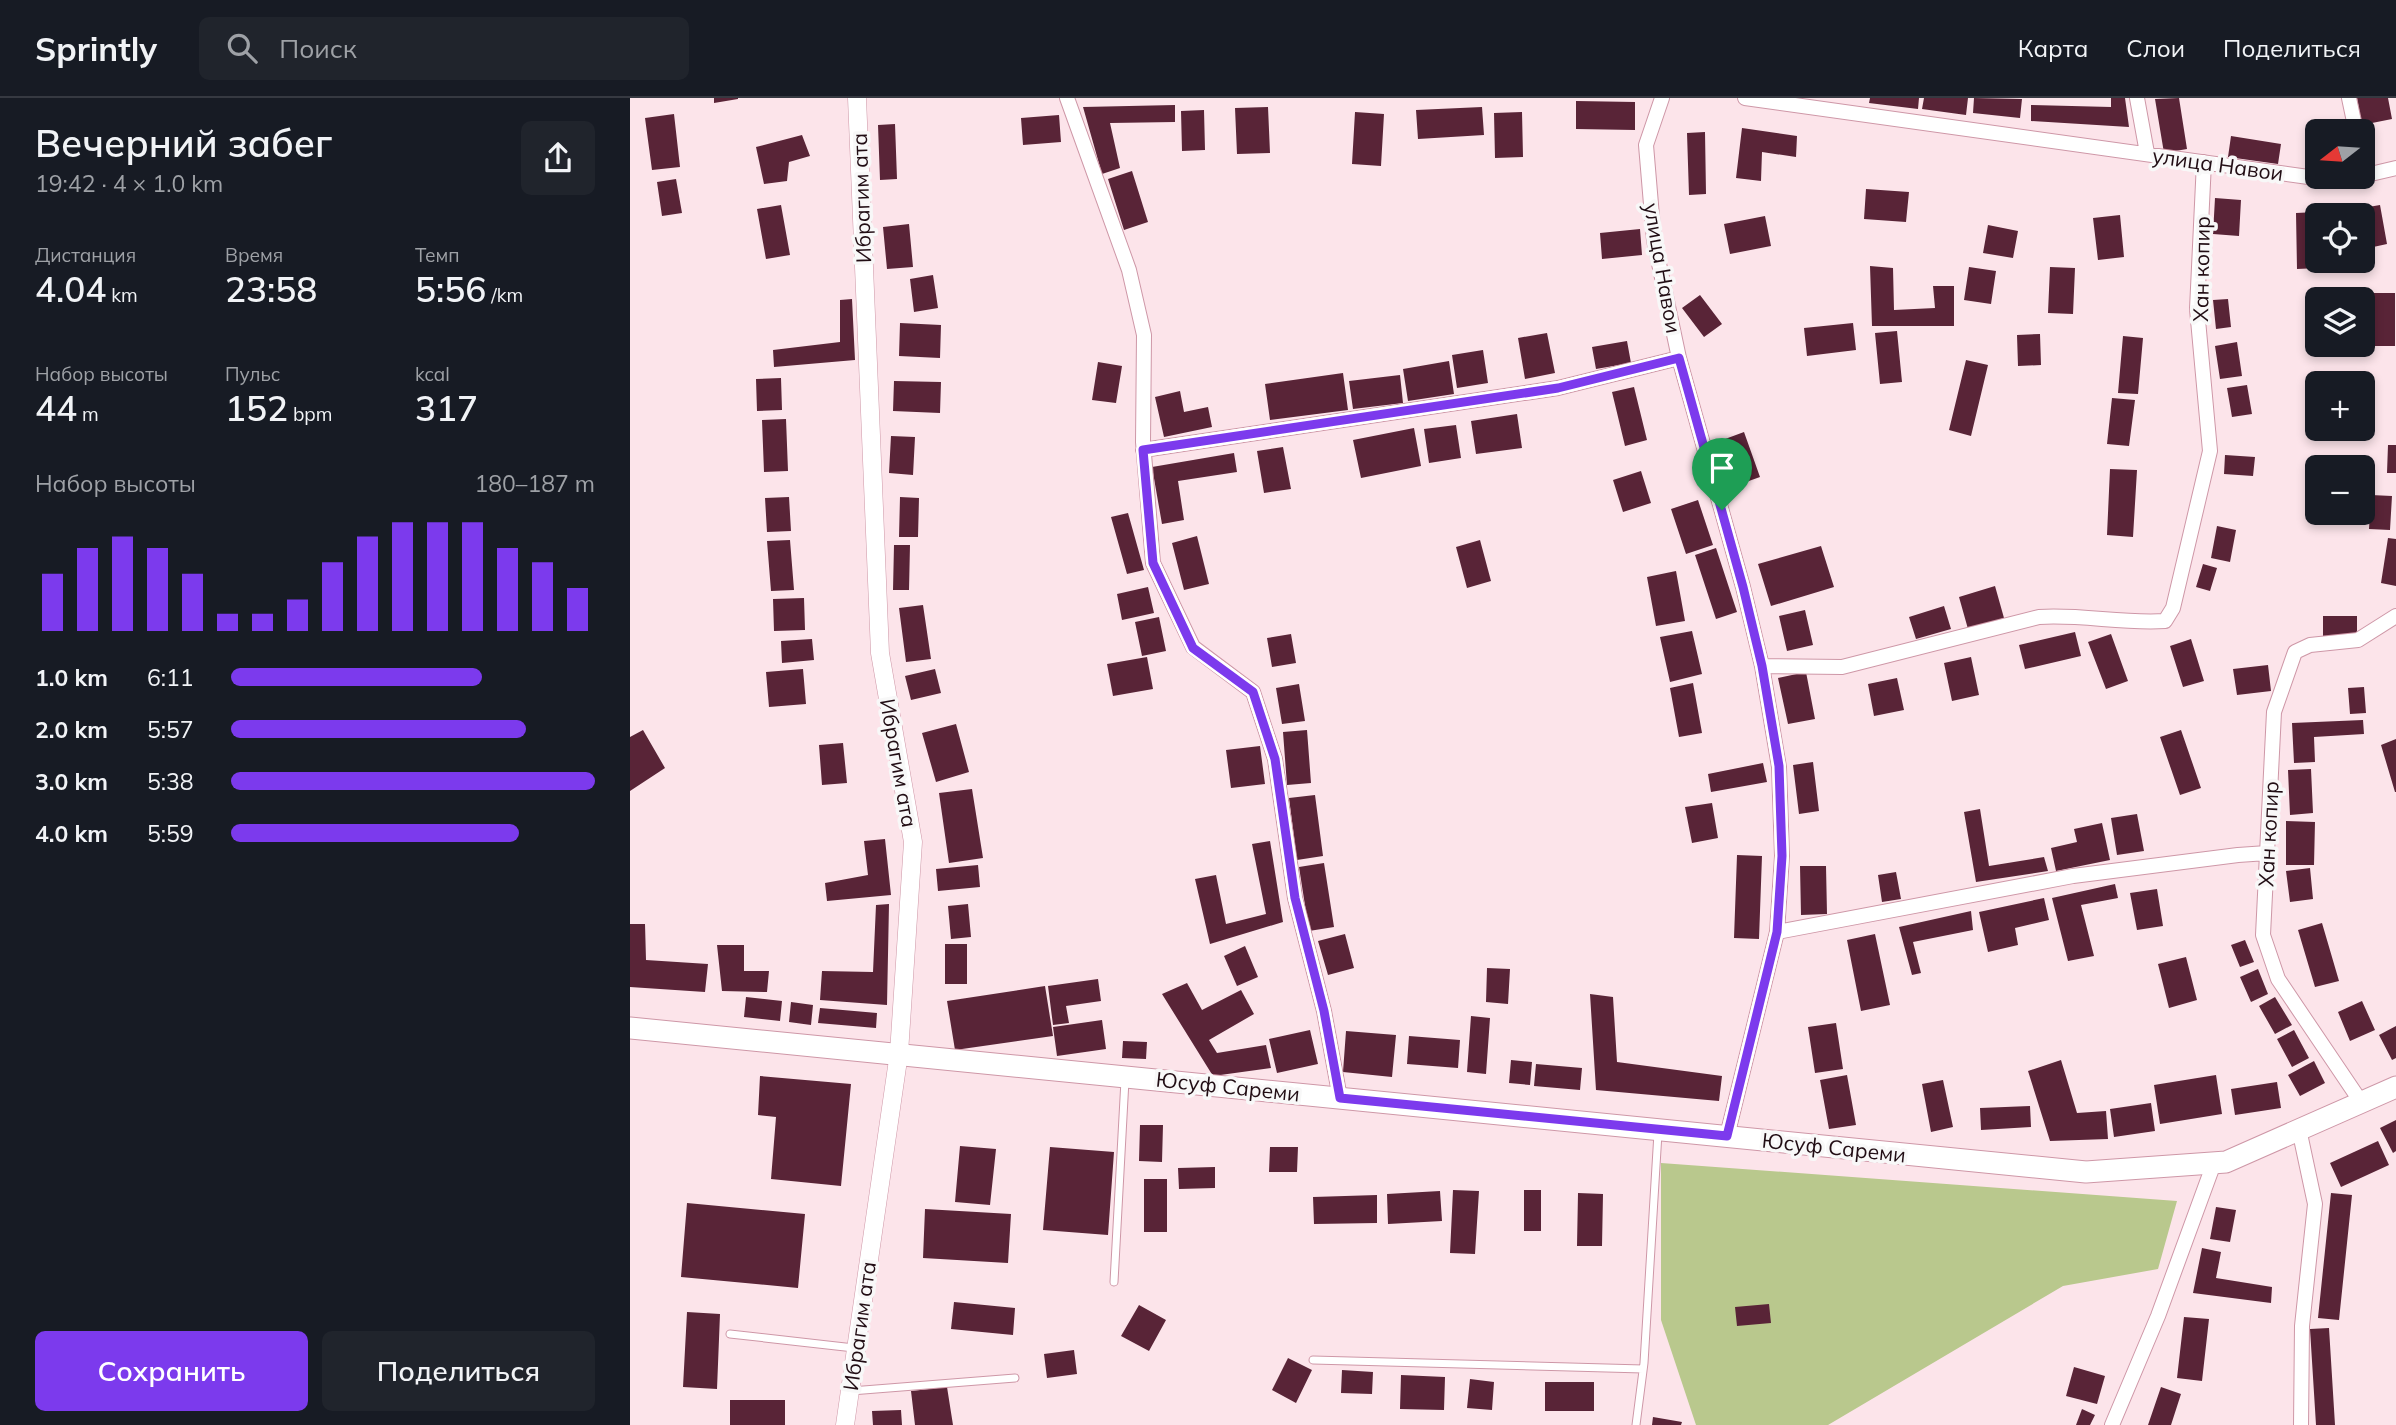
<!DOCTYPE html>
<html lang="ru">
<head>
<meta charset="utf-8">
<style>
	body { margin:0; font-family:Mulish,sans-serif; background:#20242c; color:#f1f3f6; height:100vh; display:flex; flex-direction:column; font-size:26px; white-space:nowrap }
	* { box-sizing:border-box; margin:0 }
	p { font-size:23px; color:#9ea1a6 }
	.icon { flex:none; width:38px; height:38px; fill:none; stroke:currentColor; stroke-width:2; stroke-linecap:round; stroke-linejoin:round }
	.map { position:relative; flex:1; overflow:hidden }
	.side { display:flex; flex-direction:column; background:#171b24; width:630px }
	.side>* { flex:none }
	.needle { width:46px; rotate:253deg }
	.tools { position:absolute; left:1675px; top:21px; display:grid; gap:14px }
	.tools a { display:grid; place-items:center; width:70px; height:70px; border-radius:10px; background:#171b24; box-shadow:0 4px 10px #0003; font-size:35px }
	.pin { position:absolute; display:grid; place-items:center; width:60px; height:60px; color:#fff; margin:-72px -30px; border-radius:50% 50% 50% 0; rotate:-45deg; box-shadow:0 0 7px #0007 }
	.pin .icon { rotate:45deg }
	.round { display:grid; place-items:center; flex:none; width:74px; height:74px; border-radius:10px; background:#20242c }
	.overview { display:flex; align-items:center; justify-content:space-between; height:119px; padding:0 35px }
	h1 { font-size:38px; font-weight:600; line-height:52px }
	.metrics { display:grid; grid-template-columns:repeat(3,1fr); gap:10px; height:119px; padding:7px 35px }
	.metrics div { display:grid; align-content:center }
	.metrics b { font-size:35px; font-weight:600 }
	.metrics small { font-size:19px; font-weight:400 }
	.metrics p { font-size:19px }
	.chart { height:196px; padding:14px 35px }
	.chart p { display:flex; justify-content:space-between }
	.chart svg { width:100%; height:126px; margin-top:7px; stroke:#7c3aed; stroke-width:6 }
	.button { display:flex; gap:14px; margin-top:auto; padding:14px 35px }
	.button a { flex:1; height:80px; border-radius:10px; background:#7c3aed; color:#fff; font-size:28px; font-weight:600; line-height:80px; text-align:center }
	.button a+a { background:#20242c; color:#f1f3f6 }
	ul { padding:0 35px; list-style:none; font-size:23px }
	li { display:grid; grid-template-columns:112px 84px 1fr; align-items:center; height:52px }
	li i { height:18px; border-radius:9px; background:#7c3aed }
	header { display:flex; align-items:center; gap:42px; box-sizing:border-box; height:98px; padding:0 35px; background:#171b24; border-bottom:2px solid #363941 }
	header strong { font-size:33px }
	nav { display:flex; gap:38px; margin-inline-start:auto; font-size:24px }
	.search { width:490px; height:63px; background:#20242c; display:flex; align-items:center; gap:18px; box-sizing:border-box; padding:0 24px; border-radius:10px; color:#9ea1a6; font-size:26px }
	main { display:flex; flex:1; min-height:0 }
	.map>svg:first-child { display:block }
</style>
</head>
<body>
<header>
<strong>Sprintly</strong>
<div class="search"><svg class="icon" aria-label="search" viewBox="0 0 24 24"><circle cx="10" cy="10" r="6"/><path d="M15 15l6 6"/></svg>Поиск</div>
<nav><a>Карта</a><a>Слои</a><a>Поделиться</a></nav>
</header>
<main>
<section class="side">
<div class="overview"><div><h1>Вечерний забег</h1><p>19:42 · 4 × 1.0 km</p></div><a class="round"><svg class="icon" aria-label="share" viewBox="0 0 24 24"><path d="M12 15V3M7 8l5-5 5 5M5 13v7h14v-7"/></svg></a></div>
<div class="metrics">
<div><p>Дистанция</p><b>4.04<small> km</small></b></div>
<div><p>Время</p><b>23:58</b></div>
<div><p>Темп</p><b>5:56<small> /km</small></b></div>
</div>
<div class="metrics">
<div><p>Набор высоты</p><b>44<small> m</small></b></div>
<div><p>Пульс</p><b>152<small> bpm</small></b></div>
<div><p>kcal</p><b>317</b></div>
</div>
<div class="chart"><p><span>Набор высоты</span>180–187 m</p>
<svg viewBox="0 0 160 44" preserveAspectRatio="none"><path d="M5 44V24M15 44V15M25 44V11M35 44V15M45 44V24M55 44V38M65 44V38M75 44V33M85 44V20M95 44V11M105 44V6M115 44V6M125 44V6M135 44V15M145 44V20M155 44V29"/></svg>
</div>
<ul>
<li><b>1.0 km</b>6:11<i style="width:69%"></i></li>
<li><b>2.0 km</b>5:57<i style="width:81%"></i></li>
<li><b>3.0 km</b>5:38<i style="width:100%"></i></li>
<li><b>4.0 km</b>5:59<i style="width:79%"></i></li>
</ul>
<div class="button"><a>Сохранить</a><a>Поделиться</a></div>
</section>
<div class="map">
<svg width="1766" height="1327" viewBox="0 0 1766 1327">
	<rect width="100%" height="100%" fill="#fce4ea"/>
	<path fill="#b9c88d" d="M1031 1065 1547 1103 1528 1171 1433 1188 1198 1327H1066L1031 1222Z"/>
	<path fill="#592437" d="M84 0H108V1L84 5Z
		M1240 0H1289L1288 11 1239 5Z
		M1294 0H1338L1336 17 1292 11Z
		M1344 0 1392 1 1390 20 1343 15Z
		M1481 0H1495L1499 29 1401 23V7L1481 9Z
		M1549 0 1557 51 1534 55 1525 1Z
		M1727 0H1758L1762 21 1732 27Z
		M946 3 1005 4V32L946 31Z
		M545 7V24L480 25 490 70 472 76 453 9Z
		M638 9 640 55 607 56 605 10Z
		M852 9 854 37 788 41 786 12Z
		M574 12 575 52 552 53 551 13Z
		M725 14 754 16 751 68 722 66Z
		M892 14 893 59 865 60 864 15Z
		M44 16 50 69 22 72 15 20Z
		M429 17 431 44 393 47 391 20Z
		M265 26 267 81 250 82 248 27Z
		M1112 30 1167 38 1166 59 1132 54 1131 83 1106 80Z
		M1075 34 1076 96 1059 97 1057 35Z
		M172 37 180 58 159 64 157 83 134 86 126 49Z
		M1601 38 1651 46 1648 66 1598 59Z
		M502 73 518 124 494 132 478 81Z
		M46 81 52 115 32 118 27 84Z
		M1236 91 1279 94 1276 124 1234 121Z
		M1585 100 1611 102 1609 138 1583 136Z
		M151 107 160 157 136 161 127 111Z
		M1750 107 1757 146 1734 151 1732 117H1728L1727 111Z
		M1687 114 1689 170 1667 171 1666 115Z
		M1490 117 1494 159 1468 162 1463 120Z
		M1135 118 1141 148 1100 156 1094 126Z
		M279 126 283 169 257 171 253 129Z
		M1358 127 1388 133 1383 160 1353 155Z
		M1010 131 1012 157 972 161 970 135Z
		M1240 168 1263 170 1264 212 1305 210 1303 188H1324V228H1242Z
		M1339 169 1366 173 1361 206 1334 202Z
		M1420 169 1445 170 1443 216 1418 215Z
		M303 177 308 210 284 214 280 181Z
		M1740 195H1765V248H1740Z
		M1070 197 1092 226 1074 239 1052 210Z
		M222 201 225 262 144 269 143 252 210 244V202Z
		M1598 201 1601 229 1586 231 1583 202Z
		M270 225 311 227 310 260 269 258Z
		M1223 225 1226 252 1177 258 1174 230Z
		M1267 233 1272 284 1250 286 1245 235Z
		M917 235 925 275 895 281 888 240Z
		M1410 236 1411 267 1388 268 1387 237Z
		M1493 238 1513 240 1508 296 1488 295Z
		M997 243 1001 265 966 271 962 249Z
		M1607 244 1612 278 1590 281 1585 248Z
		M853 252 858 285 827 290 822 257Z
		M1336 262 1358 267 1341 338 1319 332Z
		M819 263 824 296 778 303 773 271Z
		M468 264 492 268 486 305 462 302Z
		M713 275 718 312 640 322 635 286Z
		M770 277 773 305 723 311 719 283Z
		M151 280 152 312 127 313 126 281Z
		M264 283 311 284 310 315 263 313Z
		M1617 287 1622 316 1602 319 1597 290Z
		M1004 289 1017 342 995 348 982 294Z
		M550 293 554 314 578 309 582 329 534 339 525 299Z
		M1482 300 1505 302 1499 348 1477 346Z
		M887 316 892 350 846 356 841 323Z
		M156 321 158 373 134 374 132 322Z
		M826 327 831 360 799 365 794 331Z
		M784 330 791 368 731 380 723 342Z
		M1114 334 1130 379 1102 389 1087 344Z
		M261 338 285 339 283 377 259 375Z
		M1758 347H1766V375H1757Z
		M653 349 661 391 634 395 627 353Z
		M604 355 607 374 548 383 554 422 532 426 522 369Z
		M1595 357 1625 359 1623 378 1594 376Z
		M1480 371 1507 372 1503 439 1477 437Z
		M1011 373 1021 405 993 414 983 382Z
		M1741 397 1762 398 1760 432 1739 431Z
		M159 399 161 433 137 434 135 400Z
		M270 399 289 400 288 439H269Z
		M1068 402 1083 447 1056 456 1041 411Z
		M498 415 514 472 497 476 481 419Z
		M1587 428 1606 432 1600 464 1581 460Z
		M567 438 579 486 554 492 542 445Z
		M1758 440 1766 441V488L1751 485Z
		M160 442 164 492 141 493 137 443Z
		M850 442 861 483 837 490 826 449Z
		M264 447H280L279 492H263Z
		M1191 448 1204 489 1141 508 1128 466Z
		M1086 450 1107 514 1086 521 1065 457Z
		M1573 466 1587 470 1580 493 1566 489Z
		M1046 473 1055 523 1026 528 1017 479Z
		M1365 488 1374 520 1338 531 1329 499Z
		M518 489 524 515 492 522 487 496Z
		M174 500 175 532 144 533 143 501Z
		M293 507 301 561 276 564 269 510Z
		M1314 508 1321 531 1286 541 1279 519Z
		M1175 512 1183 547 1157 553 1149 518Z
		M1693 518H1727V539H1693Z
		M529 519 536 553 512 558 505 524Z
		M1062 533 1072 576 1040 584 1030 539Z
		M1445 534 1451 558 1395 571 1389 547Z
		M661 536 666 565 642 569 637 540Z
		M1481 536 1498 583 1476 591 1458 544Z
		M182 541 184 562 152 565 151 543Z
		M1561 541 1574 583 1553 589 1540 548Z
		M517 559 523 591 483 598 477 566Z
		M1341 559 1349 597 1322 603 1314 565Z
		M1638 567 1641 593 1607 597 1603 571Z
		M173 571 176 606 139 609 136 574Z
		M305 571 311 595 281 602 275 578Z
		M1176 574 1185 621 1158 626 1148 580Z
		M1267 580 1274 612 1244 618 1238 586Z
		M1063 585 1072 635 1049 639 1040 590Z
		M669 586 675 623 652 626 646 590Z
		M1734 589 1736 615 1720 616 1718 590Z
		M1733 622 1734 636 1684 639 1685 664 1664 665 1662 625Z
		M326 626 339 674 306 684 292 635Z
		M13 632 35 670 0 693V639Z
		M677 632 681 685 657 687 653 634Z
		M1551 632 1571 690 1550 697 1530 639Z
		M1766 641V694H1765L1751 647Z
		M213 645 217 685 192 687 189 647Z
		M630 648 635 686 601 690 596 652Z
		M1183 664 1189 713 1169 716 1163 667Z
		M1133 665 1137 684 1081 694 1078 676Z
		M1681 671 1683 715 1660 717 1658 672Z
		M342 691 353 760 319 765 309 695Z
		M685 697 693 758 667 762 659 700Z
		M1082 705 1088 740 1062 745 1055 709Z
		M1350 711 1359 768 1414 759 1418 773 1346 784 1334 714Z
		M1507 716 1514 753 1487 757 1481 720Z
		M1656 723 1685 724 1684 767H1656Z
		M1472 725 1480 762 1426 773 1421 750 1447 744 1444 731Z
		M255 741 261 797 197 803 195 785 238 777 234 743Z
		M640 743 653 824 580 846 565 781 586 777 596 826 636 816 622 746Z
		M1107 757 1132 758 1129 841 1104 840Z
		M694 765 704 829 679 833 669 769Z
		M348 767 350 789 308 793 306 771Z
		M1170 768H1196L1197 816 1171 817Z
		M1680 770 1683 801 1660 804 1656 773Z
		M1266 774 1271 801 1252 804 1248 777Z
		M1485 786 1488 800 1451 807 1464 858 1438 863 1422 800Z
		M1527 791 1533 828 1507 832 1500 795Z
		M1414 800 1419 822 1385 830 1388 847 1358 854 1349 814Z
		M259 806 257 907 190 902 192 873 243 874 246 807Z
		M338 806 341 839 321 841 318 808Z
		M1341 813 1343 832 1283 844 1291 875 1282 877 1269 829Z
		M1692 825 1709 883 1685 889 1668 832Z
		M0 826H15L16 862 78 866 75 894 0 889Z
		M715 836 724 870 698 877 688 843Z
		M1245 836 1260 907 1231 913 1217 842Z
		M1615 842 1624 864 1610 869 1601 847Z
		M315 846H337V886H315Z
		M87 847H114V873H139L137 894 92 893Z
		M615 848 628 879 607 888 594 858Z
		M1556 859 1567 902 1539 910 1528 866Z
		M857 870 880 871 878 906 856 904Z
		M1628 871 1638 896 1621 904 1610 879Z
		M468 881 471 903 436 908 439 925 423 927 418 888Z
		M557 885 572 912 611 892 624 916 579 942 587 955 636 947 641 970 583 978 532 896Z
		M415 888 423 938 325 952 317 903Z
		M960 896 983 899 987 964 1092 978 1089 1003 966 992Z
		M116 899 152 903 150 923 114 919Z
		M1645 899 1662 927 1645 936 1629 908Z
		M1732 903 1745 932 1720 943 1708 914Z
		M161 904 183 907 181 927 159 924Z
		M190 910 247 915 246 930 188 925Z
		M841 918 860 920 856 976 837 974Z
		M472 922 476 951 427 958 423 929Z
		M1206 925 1213 971 1185 975 1178 929Z
		M1766 928V960L1762 962 1749 937Z
		M680 932 688 966 647 975 639 941Z
		M1664 932 1679 960 1662 969 1647 941Z
		M716 933 766 937 762 979 713 974Z
		M779 938 830 942 828 970 777 966Z
		M493 943 517 944 516 961 492 960Z
		M881 962 902 964 900 987 879 985Z
		M1431 962 1447 1015 1476 1013 1478 1041 1420 1043 1398 973Z
		M1684 963 1695 985 1670 998 1658 977Z
		M906 966 952 970 950 992 904 988Z
		M1217 977 1226 1027 1199 1031 1190 982Z
		M1586 977 1592 1016 1530 1026 1524 987Z
		M130 978 221 986 211 1088 141 1081 146 1019 128 1017Z
		M1313 982 1323 1029 1301 1034 1292 986Z
		M1647 984 1651 1010 1605 1017 1601 991Z
		M1521 1005 1525 1033 1484 1039 1480 1011Z
		M1400 1008 1401 1029 1351 1032 1350 1010Z
		M1766 1022V1053L1763 1055 1750 1030Z
		M510 1027H533L532 1064 509 1063Z
		M1748 1043 1759 1067 1711 1089 1700 1065Z
		M330 1048 366 1051 360 1107 325 1104Z
		M420 1049 484 1054 478 1137 413 1132Z
		M640 1049H668L667 1074H639Z
		M585 1069V1090L549 1091 548 1070Z
		M514 1081H537V1134H514Z
		M823 1092 849 1093 845 1156 820 1155Z
		M894 1092H911V1133H894Z
		M810 1093 812 1123 758 1126 757 1096Z
		M948 1095 973 1096 972 1148H947Z
		M1701 1095 1722 1097 1709 1222 1688 1220Z
		M747 1097V1125L684 1126 683 1099Z
		M57 1105 175 1116 168 1190 51 1179Z
		M1586 1109 1606 1112 1600 1144 1580 1141Z
		M295 1111 381 1116 378 1165 293 1160Z
		M1572 1150 1591 1154 1586 1180 1642 1189 1641 1205 1563 1195Z
		M324 1204 385 1210 383 1237 321 1231Z
		M1139 1206 1141 1225 1107 1228 1105 1209Z
		M509 1207 536 1222 519 1253 491 1238Z
		M57 1214 90 1216 87 1291 53 1289Z
		M1554 1219 1579 1221 1572 1283 1547 1280Z
		M1699 1230 1705 1327H1686L1680 1231Z
		M444 1252 447 1276 417 1280 414 1256Z
		M658 1260 682 1272 666 1305 642 1292Z
		M1444 1269 1475 1278 1467 1306 1436 1298Z
		M712 1272 743 1274 742 1296 711 1295Z
		M771 1277 815 1279 814 1312 770 1311Z
		M840 1281 864 1284 862 1312 837 1310Z
		M915 1284H964V1313H915Z
		M317 1289 323 1327H285L281 1293Z
		M1531 1289 1551 1296 1541 1327H1518Z
		M100 1302H155V1327H100Z
		M1452 1311 1465 1317 1460 1327H1446Z
		M271 1312 272 1327H243L242 1313Z
		M1023 1319 1052 1324 1051 1327H1022Z"/>
	<g fill="none" stroke-linecap="round" stroke-linejoin="round">
		<defs>
			<path id="service" d="M484 1184 495 982
				M100 1236 224 1250
				M683 1262 1013 1271
				M221 1293 385 1280
				M1006 1327 1014 1265 1028 1035"/>
			<path id="minor" d="M437 0 499 172 514 237 513 344 523 465 563 549 623 594 645 661 665 800 694 913 710 1000
				M1032 0 1016 47 1024 142 1049 260 1113 489 1132 568 1149 669 1152 758 1147 834 1097 1038
				M1115 0 1707 83 1727 79
				M1507 0 1517 55
				M1719 0 1726 33
				M1732 63 1735 77
				M1732 78 1766 70
				M513 352 928 290 1049 260
				M1132 568 1212 569 1409 519C1451 516 1493 526 1535 523L1543 510 1580 353 1567 211 1574 64
				M1147 834 1443 778 1608 757 1637 755
				M1731 1004 1648 881 1633 837 1644 614 1665 554 1680 547 1728 542 1766 518
				M1669 1031 1685 1106 1672 1228 1671 1327
				M1482 1327 1528 1218 1584 1065"/>
			<path id="tertiary" d="M215 1327 269 955 283 744 250 555 227 0"/>
			<path id="secondary" d="M0 930 1456 1074 1596 1064 1766 989"/>
		</defs>
		<use href="#service" stroke="#ce97a7" stroke-width="9"/>
		<use href="#minor" stroke="#ce97a7" stroke-width="16"/>
		<use href="#tertiary" stroke="#ce97a7" stroke-width="19"/>
		<use href="#secondary" stroke="#ce97a7" stroke-width="23"/>
		<use href="#service" stroke="#fff" stroke-width="7"/>
		<use href="#minor" stroke="#fff" stroke-width="14"/>
		<use href="#tertiary" stroke="#fff" stroke-width="18"/>
		<use href="#secondary" stroke="#fff" stroke-width="21"/>
	</g>
	<g fill="none" stroke-linecap="round" stroke-linejoin="round">
		<defs>
			<path id="route" d="M1049 260 1113 489 1132 568 1149 668 1152 758 1147 834 1097 1038 710 1000 694 913 665 800 645 661 623 594 563 550 523 465 513 352 928 290Z"/>
		</defs>
		<use href="#route" stroke="#fff" stroke-width="14"/>
		<use href="#route" stroke="#7c3aed" stroke-width="9"/>
	</g>
	<g text-anchor="middle" dominant-baseline="central" stroke-width="7" stroke-linejoin="round" paint-order="stroke">
		<g font-size="21" fill="#210d14" stroke="#f8f8f8">
			<text transform="translate(1588 66) rotate(8)">улица Навои</text>
			<text transform="translate(231 100) rotate(-92)">Ибрагим ата</text>
			<text transform="translate(1033 170) rotate(80)">улица Навои</text>
			<text transform="translate(1571 171) rotate(-89)">Хан копир</text>
			<text transform="translate(269 665) rotate(80)">Ибрагим ата</text>
			<text transform="translate(1638 736) rotate(-87)">Хан копир</text>
			<text transform="translate(598 988) rotate(6)">Юсуф Сареми</text>
			<text transform="translate(1204 1049) rotate(6)">Юсуф Сареми</text>
			<text transform="translate(229 1228) rotate(-82)">Ибрагим ата</text>
		</g>
	</g>
</svg>
<div class="tools">
<a><svg class="needle" viewBox="-14 -14 28 28"><path d="M0-13l5 13h-10z" fill="#e53935"/><path d="M0 13l5-13h-10z" fill="#9ea1a6"/></svg></a>
<a><svg class="icon" aria-label="locate" viewBox="0 0 24 24"><circle cx="12" cy="12" r="6"/><path d="M12 2v4M12 18v4M2 12h4M18 12h4"/></svg></a>
<a><svg class="icon" aria-label="layers" viewBox="0 0 24 24"><path d="M12 4l9 5-9 5-9-5zM3 14l9 5 9-5"/></svg></a>
<a>+</a>
<a>−</a>
</div>
<div class="pin" style="left:1092px;top:412px;background:#1e9e55"><svg class="icon" aria-label="arrive" viewBox="0 0 24 24"><path d="M6 21V4h12l-3 4 3 4H6"/></svg></div>
</div>
</main>
</body>
</html>
